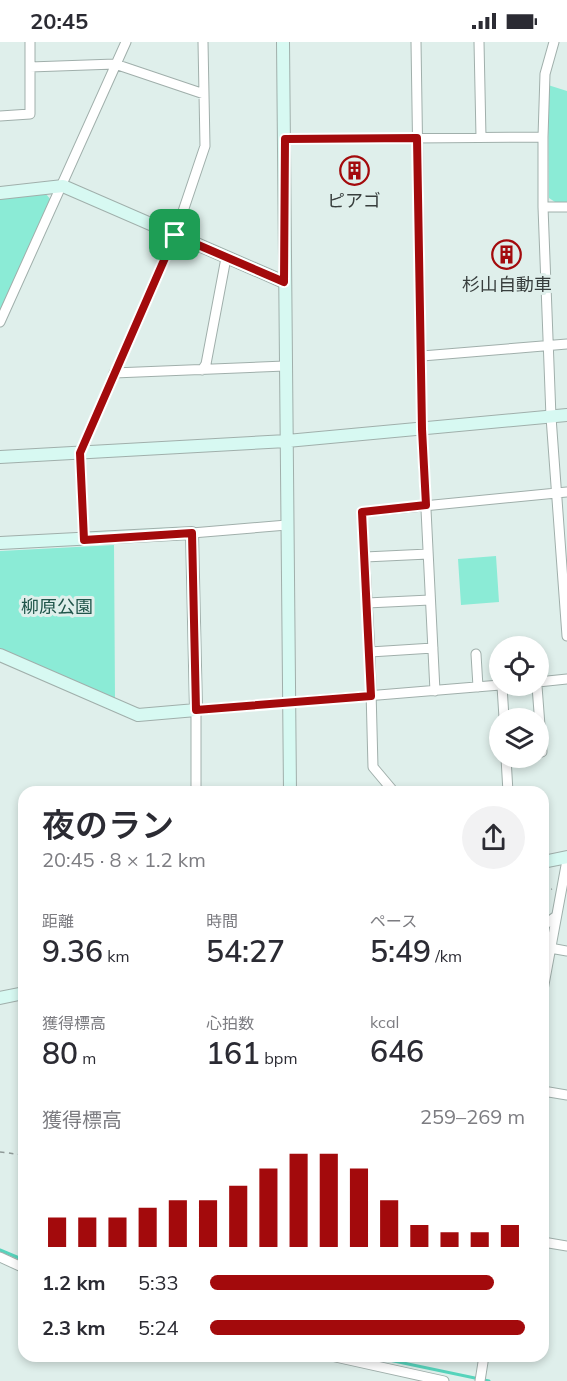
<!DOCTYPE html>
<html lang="ja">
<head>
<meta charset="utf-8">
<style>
	body { margin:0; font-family:Mulish,"Noto Sans JP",sans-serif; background:#f2f2f3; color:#2b2b33; height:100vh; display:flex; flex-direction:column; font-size:22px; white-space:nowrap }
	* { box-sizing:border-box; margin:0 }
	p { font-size:20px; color:#7c7c81 }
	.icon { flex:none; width:33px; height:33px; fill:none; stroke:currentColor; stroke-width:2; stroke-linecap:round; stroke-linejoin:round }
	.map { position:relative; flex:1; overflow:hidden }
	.panel { position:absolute; left:18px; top:744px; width:531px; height:576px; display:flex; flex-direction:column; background:#fff; border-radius:18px; box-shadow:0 3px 9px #0003 }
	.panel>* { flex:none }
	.buttons { position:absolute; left:489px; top:594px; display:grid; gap:12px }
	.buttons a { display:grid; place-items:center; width:60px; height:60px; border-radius:50%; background:#fff; box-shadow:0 3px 9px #0003; font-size:30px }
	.pin { position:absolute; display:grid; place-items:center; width:51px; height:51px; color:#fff; margin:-26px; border-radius:12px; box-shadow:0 3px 9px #0006 }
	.round { display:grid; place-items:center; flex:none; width:63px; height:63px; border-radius:32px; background:#f2f2f3 }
	.summary { display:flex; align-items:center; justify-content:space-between; height:102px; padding:0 24px }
	h1 { font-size:33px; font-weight:600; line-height:45px }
	.figures { display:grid; grid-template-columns:repeat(3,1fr); gap:9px; height:102px; padding:6px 24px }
	.figures div { display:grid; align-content:center }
	.figures b { font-size:30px; font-weight:600 }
	.figures small { font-size:16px; font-weight:400 }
	.figures p { font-size:16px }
	.chart { height:168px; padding:12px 24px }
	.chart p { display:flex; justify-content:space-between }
	.chart svg { width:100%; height:108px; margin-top:6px; stroke:#a30a0c; stroke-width:6 }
	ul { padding:0 24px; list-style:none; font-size:20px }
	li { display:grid; grid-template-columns:96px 72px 1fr; align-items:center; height:45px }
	li i { height:15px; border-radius:8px; background:#a30a0c }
	.status { display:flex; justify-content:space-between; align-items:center; height:42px; padding:0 30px; background:#fff; direction:ltr }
	.status svg { height:16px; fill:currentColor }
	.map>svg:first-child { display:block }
</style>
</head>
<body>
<div class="status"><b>20:45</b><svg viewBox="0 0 49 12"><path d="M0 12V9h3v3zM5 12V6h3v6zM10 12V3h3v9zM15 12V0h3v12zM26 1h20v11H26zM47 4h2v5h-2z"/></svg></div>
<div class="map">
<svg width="567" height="1339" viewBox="0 0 567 1339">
	<rect width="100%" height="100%" fill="#dfefeb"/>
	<path fill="#8bebd6" d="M548 43 567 49V160H555L549 156Z
		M46 152 51 158 2 267 0 268V156Z
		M114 503 115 657 0 607V509Z
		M496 514 499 560 461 563 458 517Z"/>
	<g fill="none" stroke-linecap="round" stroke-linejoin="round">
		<path stroke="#57d4bc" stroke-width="3" d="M0 1208 24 1218
			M370 1314 489 1339"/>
		<defs>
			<path id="street" d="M416 0 422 387 435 649
				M479 0 481 95
				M554 0 545 32 543 95V165L551 375 567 594
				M30 25 115 22 204 52
				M0 74 30 72V0
				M285 97 543 95
				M543 165H567
				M0 280 126 0
				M422 314 567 302
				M202 328 206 322 226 216
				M114 331 285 324
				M192 491 287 483
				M84 498 80 411 175 193 205 104 203 0
				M365 515 428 512
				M367 561 430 558
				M370 610 433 606
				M476 612 478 645
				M538 640 567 637
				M502 644 504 676
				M537 644 542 710
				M506 716 508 750
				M196 750V668L500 643
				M394 750 373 725 370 610 362 470 567 450
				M543 884 555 875
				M550 906 567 909
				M543 948 567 818
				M543 1049 567 1053
				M543 1200 567 1204
				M0 1215 24 1226
				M331 1314 444 1339
				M480 1339 484 1314"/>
			<path id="secondary" d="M283 0 290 750
				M0 151 63 144 284 240
				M0 415 287 399 567 373
				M0 501 192 491 196 668 138 673 0 613
				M543 820 567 815
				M0 956 24 951"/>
		</defs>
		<use href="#street" stroke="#a0afab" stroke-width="11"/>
		<use href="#secondary" stroke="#a0afab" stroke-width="14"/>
		<path stroke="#8e9997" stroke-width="1.5" stroke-dasharray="4.5 4.5" stroke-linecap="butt" d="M543 851 552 847
			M0 1110 24 1113"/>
		<use href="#street" stroke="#fff" stroke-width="9"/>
		<use href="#secondary" stroke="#d7f9f2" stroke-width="12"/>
	</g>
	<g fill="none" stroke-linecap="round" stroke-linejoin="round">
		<defs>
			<path id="route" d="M417 96 422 387 426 463 362 470 371 654 196 668 192 491 84 498 80 411 175 193 284 240 285 97Z"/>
		</defs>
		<use href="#route" stroke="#fff" stroke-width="12"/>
		<use href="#route" stroke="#a30a0c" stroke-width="8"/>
	</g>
	<defs>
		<symbol id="building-ring" viewBox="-11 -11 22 22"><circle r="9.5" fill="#dfefeb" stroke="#a30a0c" stroke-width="1.5"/><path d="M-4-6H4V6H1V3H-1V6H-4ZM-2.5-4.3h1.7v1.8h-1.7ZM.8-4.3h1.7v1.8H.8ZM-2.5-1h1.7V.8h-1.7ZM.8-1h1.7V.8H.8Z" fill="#a30a0c"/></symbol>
	</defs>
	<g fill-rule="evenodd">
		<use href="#building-ring" x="338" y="112" width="33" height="33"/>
		<use href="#building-ring" x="490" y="196" width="33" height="33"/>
	</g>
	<g text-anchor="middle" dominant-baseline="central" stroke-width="6" stroke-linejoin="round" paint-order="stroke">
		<g font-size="18" fill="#383e3d" stroke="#dfefeb">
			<text x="354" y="158">ピアゴ</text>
			<text x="507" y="242">杉山自動車</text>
		</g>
		<g font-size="18" fill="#20554a" stroke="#dfefeb">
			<text x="57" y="564">柳原公園</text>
		</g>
	</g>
</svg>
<div class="buttons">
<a><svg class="icon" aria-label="locate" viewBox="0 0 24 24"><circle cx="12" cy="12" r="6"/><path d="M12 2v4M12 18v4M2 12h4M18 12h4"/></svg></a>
<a><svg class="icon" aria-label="layers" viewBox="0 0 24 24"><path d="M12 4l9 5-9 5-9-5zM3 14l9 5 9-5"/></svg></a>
</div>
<div class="pin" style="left:175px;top:193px;background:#1e9e55"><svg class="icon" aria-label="arrive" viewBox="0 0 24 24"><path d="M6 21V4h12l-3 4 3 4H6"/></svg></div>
<section class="panel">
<div class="summary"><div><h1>夜のラン</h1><p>20:45 · 8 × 1.2 km</p></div><a class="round"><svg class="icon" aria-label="share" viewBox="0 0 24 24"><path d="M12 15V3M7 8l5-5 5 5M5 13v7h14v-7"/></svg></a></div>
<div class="figures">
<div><p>距離</p><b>9.36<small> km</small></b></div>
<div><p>時間</p><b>54:27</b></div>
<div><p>ペース</p><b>5:49<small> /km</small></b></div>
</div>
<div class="figures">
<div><p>獲得標高</p><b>80<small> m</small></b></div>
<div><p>心拍数</p><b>161<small> bpm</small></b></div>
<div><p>kcal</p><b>646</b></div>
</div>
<div class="chart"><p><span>獲得標高</span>259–269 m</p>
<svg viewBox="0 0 160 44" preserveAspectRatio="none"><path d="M5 44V32M15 44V32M25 44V32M35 44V28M45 44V25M55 44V25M65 44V19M75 44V12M85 44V6M95 44V6M105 44V12M115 44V25M125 44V35M135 44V38M145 44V38M155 44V35"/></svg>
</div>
<ul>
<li><b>1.2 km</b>5:33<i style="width:90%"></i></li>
<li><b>2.3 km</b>5:24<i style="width:100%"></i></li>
</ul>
</section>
</div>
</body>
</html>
